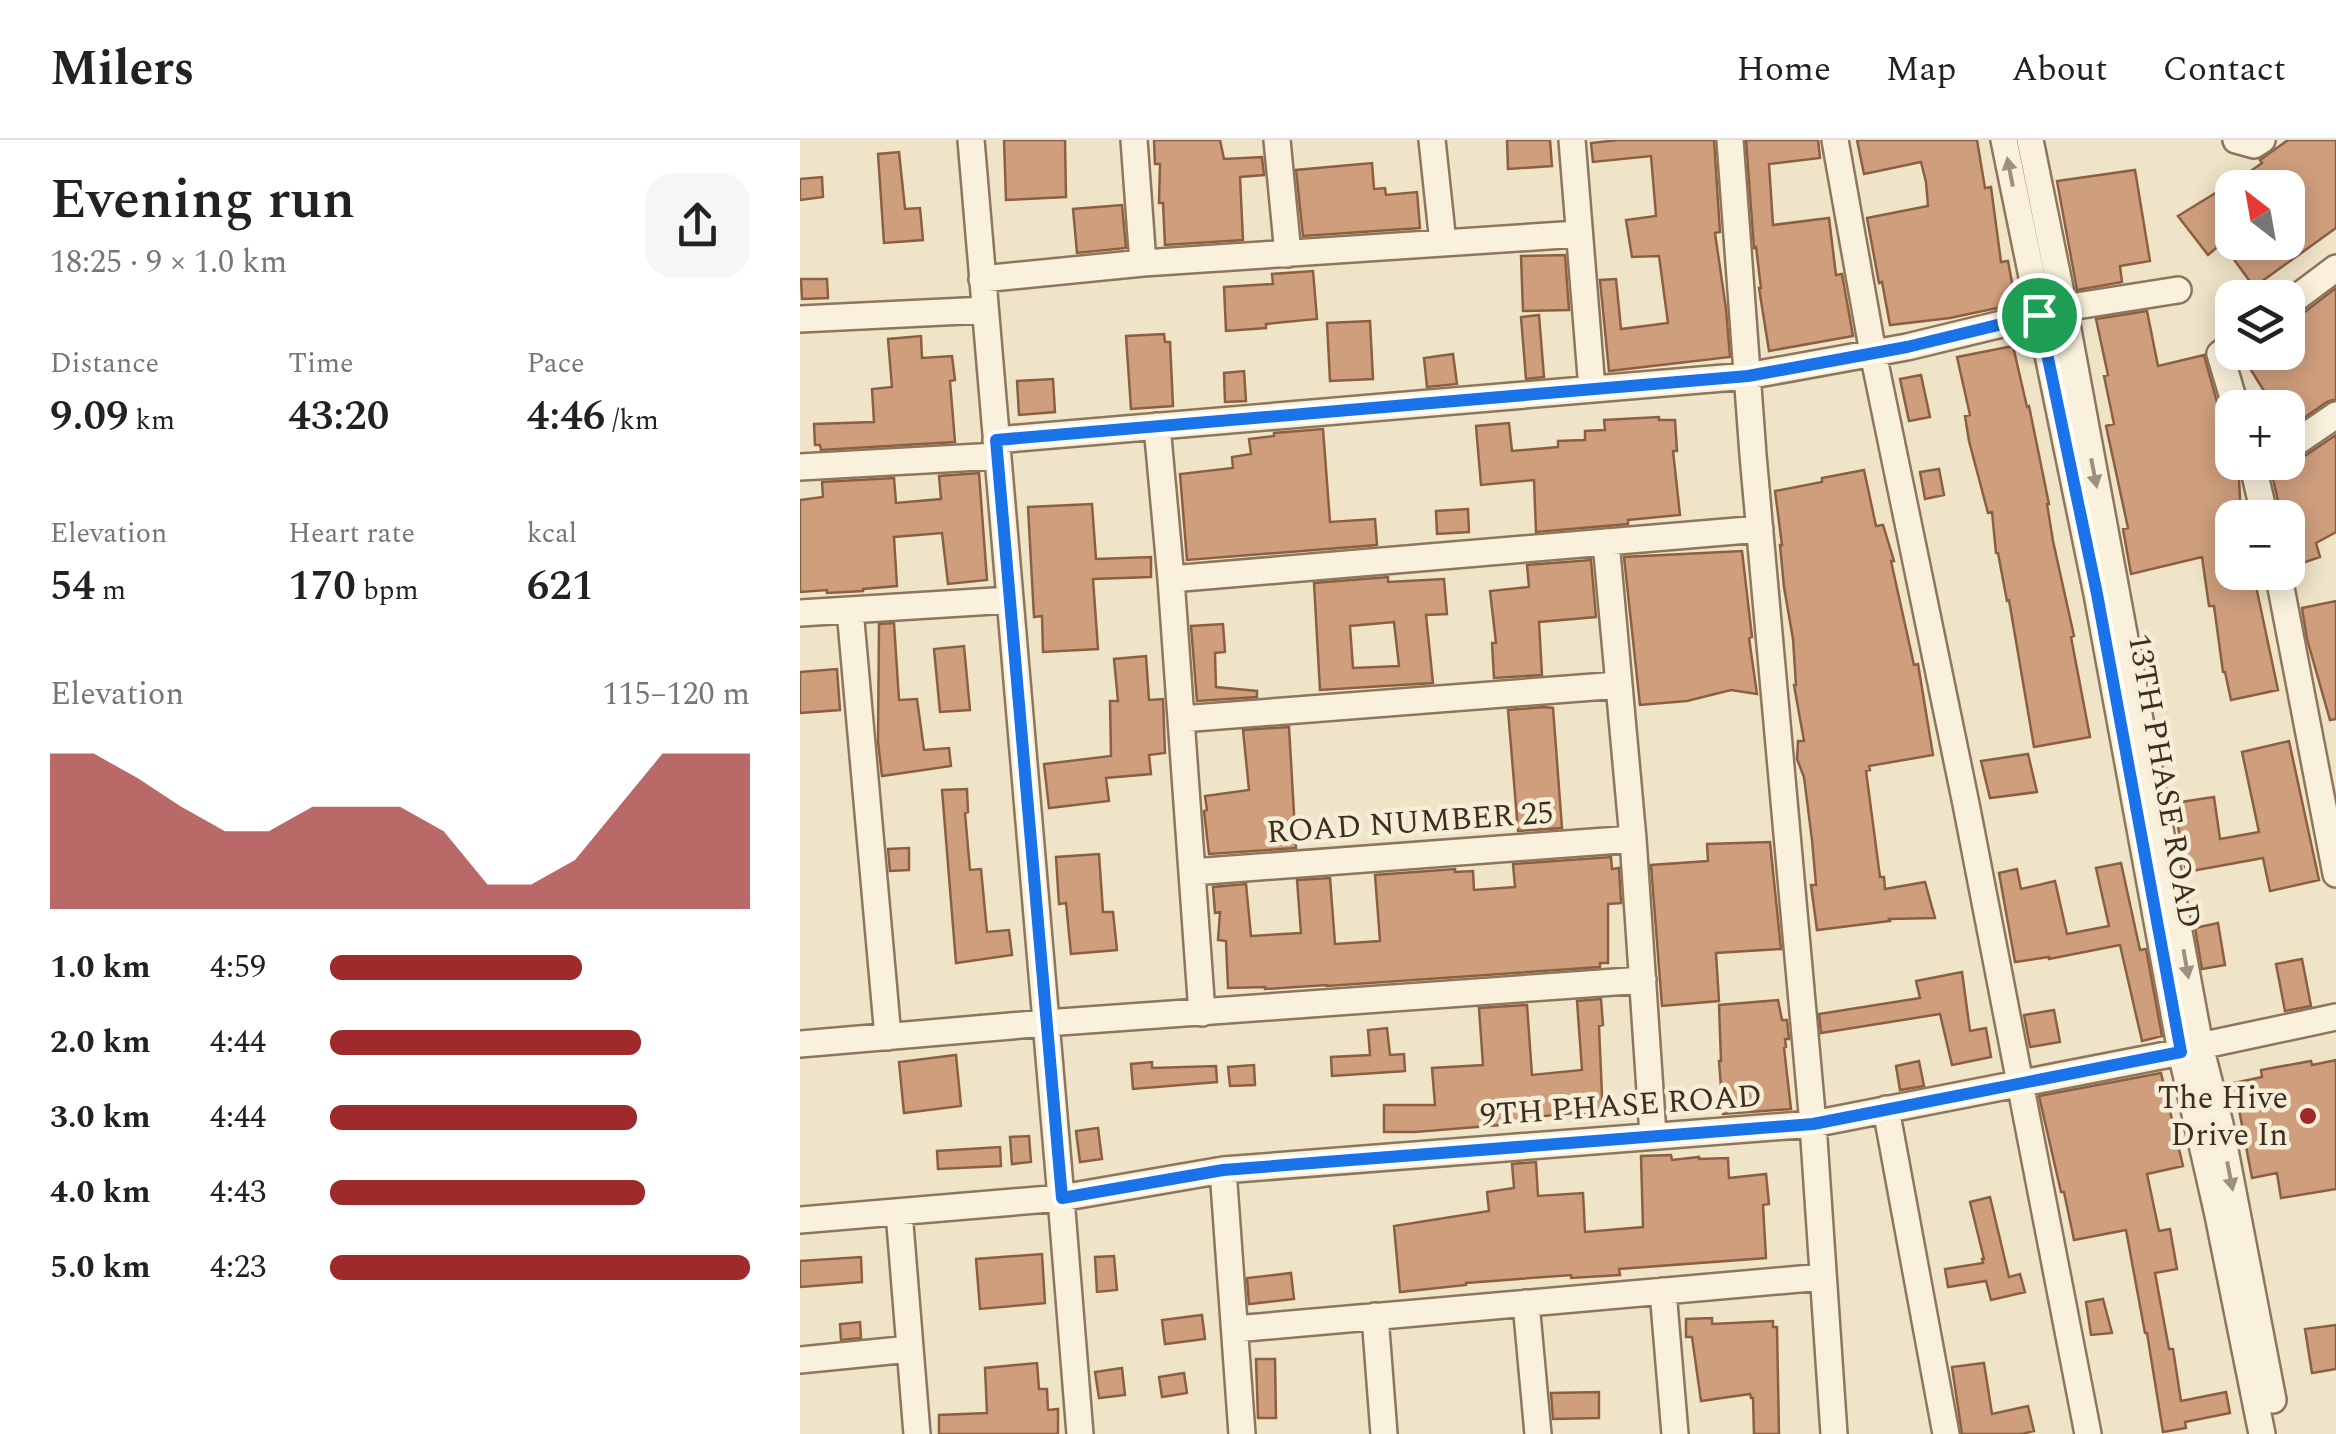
<!DOCTYPE html>
<html lang="en">
<head>
<meta charset="utf-8">
<style>
	body { margin:0; font-family:Spectral,serif; background:#f6f6f6; color:#222; height:100vh; display:flex; flex-direction:column; font-size:38px; white-space:nowrap }
	* { box-sizing:border-box; margin:0 }
	p { font-size:32px; color:#767676 }
	.icon { flex:none; width:55px; height:55px; fill:none; stroke:currentColor; stroke-width:2; stroke-linecap:round; stroke-linejoin:round }
	.map { position:relative; flex:1; overflow:hidden }
	.side { display:flex; flex-direction:column; background:#fff; width:800px }
	.side>* { flex:none }
	.needle { width:65px; rotate:329deg }
	.buttons { position:absolute; left:1415px; top:30px; display:grid; gap:20px }
	.buttons a { display:grid; place-items:center; width:90px; height:90px; border-radius:20px; background:#fff; box-shadow:0 5px 25px #0003; font-size:50px }
	.pin { position:absolute; display:grid; place-items:center; width:85px; height:85px; color:#fff; margin:-42px; border:5px solid #fff; border-radius:50%; box-shadow:0 2px 10px #0007 }
	.round { display:grid; place-items:center; flex:none; width:105px; height:105px; border-radius:30px; background:#f6f6f6 }
	.headline { display:flex; align-items:center; justify-content:space-between; height:170px; padding:0 50px }
	h1 { font-size:55px; font-weight:600; line-height:75px }
	.metrics { display:grid; grid-template-columns:repeat(3,1fr); gap:15px; height:170px; padding:10px 50px }
	.metrics div { display:grid; align-content:center }
	.metrics b { font-size:42px; font-weight:600 }
	.metrics small { font-size:28px; font-weight:400 }
	.metrics p { font-size:28px }
	.chart { height:280px; padding:20px 50px }
	.chart p { display:flex; justify-content:space-between }
	.chart svg { width:100%; height:180px; margin-top:10px; fill:#9e2a2b; opacity:.7 }
	ul { padding:0 50px; list-style:none; font-size:32px }
	li { display:grid; grid-template-columns:160px 120px 1fr; align-items:center; height:75px }
	li i { height:25px; border-radius:12px; background:#9e2a2b }
	header { display:flex; align-items:center; gap:60px; box-sizing:border-box; height:140px; padding:0 50px; background:#fff; border-bottom:2px solid #e0e0e0 }
	header strong { font-size:48px }
	nav { display:flex; gap:55px; margin-inline-start:auto; font-size:35px }
	main { display:flex; flex:1; min-height:0 }
	.map>svg:first-child { display:block }
</style>
</head>
<body>
<header>
<strong>Milers</strong>
<nav><a>Home</a><a>Map</a><a>About</a><a>Contact</a></nav>
</header>
<main>
<section class="side">
<div class="headline"><div><h1>Evening run</h1><p>18:25 · 9 × 1.0 km</p></div><a class="round"><svg class="icon" aria-label="share" viewBox="0 0 24 24"><path d="M12 15V3M7 8l5-5 5 5M5 13v7h14v-7"/></svg></a></div>
<div class="metrics">
<div><p>Distance</p><b>9.09<small> km</small></b></div>
<div><p>Time</p><b>43:20</b></div>
<div><p>Pace</p><b>4:46<small> /km</small></b></div>
</div>
<div class="metrics">
<div><p>Elevation</p><b>54<small> m</small></b></div>
<div><p>Heart rate</p><b>170<small> bpm</small></b></div>
<div><p>kcal</p><b>621</b></div>
</div>
<div class="chart"><p><span>Elevation</span>115–120 m</p>
<svg viewBox="0 0 160 44" preserveAspectRatio="none"><path d="M0 44V6L10 6L20 12L30 19L40 25L50 25L60 19L70 19L80 19L90 25L100 38L110 38L120 32L130 19L140 6L150 6L160 6V44z"/></svg>
</div>
<ul>
<li><b>1.0 km</b>4:59<i style="width:60%"></i></li>
<li><b>2.0 km</b>4:44<i style="width:74%"></i></li>
<li><b>3.0 km</b>4:44<i style="width:73%"></i></li>
<li><b>4.0 km</b>4:43<i style="width:75%"></i></li>
<li><b>5.0 km</b>4:23<i style="width:100%"></i></li>
</ul>
</section>
<div class="map">
<svg width="1536" height="1294" viewBox="0 0 1536 1294">
	<rect width="100%" height="100%" fill="#f0e4c8"/>
	<path fill="#cf9f7d" stroke="#8d5f41" stroke-width="2.5" fill-rule="evenodd" d="M204 0H265L266 57 206 60Z
		M354 0H420L424 19 462 17 464 35 440 37 443 100 365 105 363 63H359L360 24H355Z
		M707 0H750L752 26 708 29Z
		M819 0H914L920 92 915 93 926 169 930 217 809 231 800 140 816 139 821 189 868 183 859 116 832 117 826 80 856 76 851 16 793 22 791 3Z
		M946 0H1018L1020 18 969 24 973 85 1029 78 1036 135 1042 134 1053 196 969 211 959 148H961L956 107 954 108Z
		M1057 0H1177L1185 48 1191 47 1201 122 1208 121 1216 164 1150 178 1090 185 1082 142 1079 143 1067 78 1128 66 1126 42 1121 22 1064 34Z
		M1488 0H1536V88L1454 147 1422 103 1408 115 1378 76 1422 49 1423 51 1462 23 1460 20ZM1432 48H1488V102H1432Z
		M99 12 105 69 120 68 123 100 84 103 78 14Z
		M572 23 574 49 585 48 586 55 617 52 620 88 503 96 496 30Z
		M1335 30 1350 121 1320 126 1322 142 1277 150 1257 41Z
		M22 37 23 57 0 60V39Z
		M322 65 326 108 277 113 273 69Z
		M765 115 769 170 723 171 721 116Z
		M513 131 517 179 466 184V188L426 191 424 147 473 144 472 134Z
		M1 139H27L28 158 2 159Z
		M1536 148V259L1527 262 1488 289V268H1470L1461 253 1464 251 1443 217 1446 212H1488V180L1498 177Z
		M1347 171 1358 226 1404 215 1420 273 1428 282 1432 304V322H1436L1439 339 1441 378H1432V432H1453L1478 550 1431 560 1425 532H1423L1414 466H1409L1402 417 1331 434 1323 389 1328 388 1306 286 1314 284 1304 236 1308 235 1296 179Z
		M739 175 744 237 726 239 721 177Z
		M570 181 573 239 530 241 527 183Z
		M364 194 365 202H370L373 266 331 269 326 196Z
		M121 196 122 218 152 216 155 240 150 241 155 302 21 310 20 305H15L14 284 74 282 72 249 92 247 88 199Z
		M1213 206 1227 267 1229 266 1249 364H1247L1253 401 1274 496 1271 497 1290 597 1234 607 1209 460 1207 461 1198 413H1196L1192 372 1188 373 1169 301 1165 276 1170 275 1157 217Z
		M653 214 657 244 627 247 624 218Z
		M444 231 446 261 425 262 424 233Z
		M1121 235 1130 277 1109 281 1100 239Z
		M253 239 255 272 219 275 217 241Z
		M859 277V280H875L877 311H873L880 375 828 380V384L736 392 734 340 681 345 676 286 709 283 712 311 758 307V301L785 300V291L805 290 804 280Z
		M523 289 530 382 575 379 577 405 387 420 380 334 433 328 432 317 451 314 449 299 474 296V293Z
		M1536 295V392L1516 403 1520 417 1494 426 1488 406V372L1481 374 1471 330 1488 328V324L1497 321Z
		M1139 329 1144 355 1125 359 1120 332Z
		M1064 330 1076 386 1083 385 1094 421H1091L1114 525 1118 524 1133 615 1069 626 1070 630 1066 631 1080 737H1084L1085 749 1125 742 1135 778 1089 779 1090 781 1017 790 1011 745H1016L1012 700 1004 637 997 619 998 601H1004L994 545H996L993 499 984 447 980 405H982L975 351 1022 342V338Z
		M179 333 187 440 148 444 142 393 94 397 97 446 63 449V451L27 453V450L0 452V360L23 357 22 342 94 338 96 363 141 359 139 336Z
		M292 364 296 419 351 417V437L293 439 298 509 243 512 242 476 234 477 228 367Z
		M668 369 669 392 637 394 636 371Z
		M942 411 952 497 949 498 957 554 931 550 887 561 840 565 824 417Z
		M791 420 796 477 739 482 742 535 694 538 692 503H696L690 451 729 447 727 425Z
		M588 437V442L644 439 647 474 626 475 633 543 520 550 514 443ZM594 482 599 526 553 528 550 486Z
		M1536 461V579L1530 580 1507 499 1502 468Z
		M94 483 99 560 117 559 124 610 149 608 151 626 82 636 78 602 79 484Z
		M423 484 425 512 415 513 416 547 457 551V557L397 561 391 486Z
		M164 506 170 570 140 572 134 509Z
		M346 516 349 560 363 559 365 613 349 615 351 634 306 638 309 661 249 668 244 624 311 616 310 561H318L314 519Z
		M37 529 40 570 0 573V532Z
		M744 567 753 568 762 688 718 691 708 570Z
		M489 587 496 708 409 714 404 671 407 670 405 656 449 650 443 590Z
		M1489 601 1519 740 1470 751 1463 718 1386 732 1374 663 1414 657 1420 699 1459 692 1442 612Z
		M1228 614 1237 652 1190 658 1181 621Z
		M167 649 168 672 165 673 170 730 181 729 187 792 209 790 212 815 156 823 142 650Z
		M970 702 981 809 916 813 919 861 862 866 851 725 908 721 907 704Z
		M109 708V730L90 731 88 709Z
		M299 714 303 772H313L317 810 271 814 266 763 259 764 256 717Z
		M811 717 812 729 819 728 821 763 808 764V823H800V827L527 846V845L465 849V847L428 848 426 801 418 800 420 772 415 773 413 747 446 744 451 796 501 793 497 740 530 738 535 804 580 801 575 735 655 729V732L673 731 674 750 715 747 713 724Z
		M1321 723 1340 810 1346 809 1362 896 1342 901 1320 805 1249 819V817L1215 822 1199 733 1217 729 1221 749 1255 741 1267 794 1309 786 1296 728Z
		M1418 783 1425 825 1402 829 1395 788Z
		M1502 819 1511 866 1485 871 1476 824Z
		M1162 832 1170 891 1186 888 1191 917 1152 925 1140 874 1021 893 1019 874 1120 858 1116 841Z
		M801 859 803 885 799 886 803 978 785 979 784 972 725 978V983L615 992H584V965H635L632 928 683 925 679 868 727 865 732 935 782 930 777 861Z
		M978 860 982 880H987L989 899H985L986 907 984 908 991 969 923 974 919 921H921L919 865Z
		M1254 870 1260 902 1230 907 1224 875Z
		M587 888 590 915 604 914 605 931 532 936 531 917 570 915 568 890Z
		M156 915 161 966 104 973 99 922Z
		M1536 920V1049L1481 1058 1477 1033 1452 1038 1434 943 1462 937 1461 930 1511 921 1512 925Z
		M1119 921 1124 946 1100 950 1096 926Z
		M352 922V928L416 926 417 942 333 949 331 924Z
		M454 925 455 945 430 946 428 927Z
		M1361 933 1383 1026 1347 1034 1359 1091 1370 1089 1377 1129 1355 1133 1369 1209H1373L1381 1261 1426 1252 1430 1273 1385 1282 1386 1288 1363 1292 1347 1193H1345L1326 1090 1274 1100 1264 1052H1261L1239 956Z
		M298 988 302 1019 280 1022 276 991Z
		M229 996 231 1022 212 1024 210 997Z
		M200 1007 201 1026 138 1029 137 1011Z
		M871 1015 872 1020 899 1017V1019L928 1018 929 1038 966 1034 969 1064 963 1065 966 1118 819 1129 820 1135 771 1138V1135L666 1143V1145L600 1152 594 1086 689 1071 687 1052 714 1048 712 1024 736 1022 738 1056 783 1053 785 1092 843 1087 841 1016Z
		M1190 1057 1209 1137 1220 1134 1225 1152 1191 1160 1186 1141 1148 1147 1145 1129 1183 1123 1182 1119H1184L1170 1062Z
		M242 1114 245 1163 180 1169 176 1119Z
		M314 1116 317 1150 297 1152 295 1117Z
		M61 1117 62 1142 0 1147V1121Z
		M491 1133 494 1159 449 1164 447 1138Z
		M1303 1159 1312 1193 1291 1195 1286 1162Z
		M402 1175 405 1199 365 1204 362 1180Z
		M912 1178V1184L973 1181V1187H977L979 1294H954L953 1258H951L950 1254 901 1261 892 1197H886V1179Z
		M60 1182 61 1198 41 1200 40 1184Z
		M1536 1185V1229L1512 1233 1505 1189Z
		M456 1219H475L476 1278H458Z
		M237 1223 239 1249H247L248 1270 258 1269V1294H139V1275L187 1273 185 1228Z
		M1184 1223 1192 1274 1228 1266 1234 1291 1222 1294H1162L1152 1227Z
		M322 1228 325 1255 299 1258 295 1232Z
		M384 1233 387 1253 362 1257 359 1237Z
		M799 1252V1278L753 1279 751 1253Z"/>
	<g fill="none" stroke-linecap="round" stroke-linejoin="round">
		<defs>
			<path id="minor" d="M171 0 261 1058 280 1294
				M334 0 343 123 778 94
				M477 0 488 114
				M632 0 643 103
				M772 0 792 249
				M930 0 953 315 1013 984 1034 1294
				M1035 0 1073 213 1166 664 1288 1294
				M1204 0 1297 454 1381 912 1418 1075 1462 1294
				M1230 0 1264 168 1400 906 1420 984 1473 1260
				M1436 0 1454 5 1462 0
				M182 139 343 123
				M1488 164 1536 128
				M1264 168 1378 150
				M0 179 185 170
				M1432 205 1420 214 1436 268
				M357 286 371 439 402 873
				M196 300 947 236 1107 207 1239 175
				M1488 308 1536 275
				M1452 322 1465 378
				M0 327 197 316
				M806 402 833 699 853 995
				M1478 432 1536 734
				M371 439 960 389
				M50 470 88 897
				M0 473 210 460
				M381 579 819 545
				M392 732 833 699
				M0 904 246 883 843 840
				M1400 906 1536 877
				M1086 969 1146 1294
				M423 1030 442 1294
				M99 1072 117 1294
				M0 1080 261 1058 423 1030 1013 984 1381 912
				M863 1151 875 1294
				M726 1163 738 1294
				M575 1176 584 1294
				M435 1189 1023 1137
				M0 1220 110 1209"/>
		</defs>
		<use href="#minor" stroke="#8d765c" stroke-width="30"/>
		<use href="#minor" stroke="#faf1dc" stroke-width="25"/>
	</g>
	<defs><path id="oneway-solid" d="M-6-.8H1V-3.2L6.5 0L1 3.2V.8H-6Z" transform="scale(2.5)"/></defs>
	<g fill="#9c907e">
		<use href="#oneway-solid" transform="translate(1210 32) rotate(-101)"/>
		<use href="#oneway-solid" transform="translate(1294 333) rotate(79)"/>
		<use href="#oneway-solid" transform="translate(1386 824) rotate(80)"/>
		<use href="#oneway-solid" transform="translate(1430 1036) rotate(79)"/>
	</g>
	<g fill="none" stroke-linecap="round" stroke-linejoin="round">
		<defs>
			<path id="route" d="M1239 175 1297 454 1381 912 1013 984 423 1030 262 1058 196 300 948 236 1107 207Z"/>
		</defs>
		<use href="#route" stroke="#fff" stroke-width="20"/>
		<use href="#route" stroke="#1a73e8" stroke-width="12"/>
	</g>
	<circle fill="#9e2a2b" stroke="#f7eed8" stroke-width="4" cx="1508" cy="976" r="10"/>
	<g text-anchor="middle" dominant-baseline="central" stroke-width="9" stroke-linejoin="round" paint-order="stroke">
		<g font-size="32" fill="#3d2e20" stroke="#f7eed8">
			<text transform="translate(1364 641) rotate(80)">13TH PHASE ROAD</text>
			<text transform="translate(610 683) rotate(-4)">ROAD NUMBER 25</text>
			<text transform="translate(821 966) rotate(-4)">9TH PHASE ROAD</text>
		</g>
		<g font-size="32" fill="#3d2e20" stroke="#f7eed8" text-anchor="end">
			<text x="1488" y="958">The Hive<tspan x="1488" dy="37">Drive In</tspan></text>
		</g>
	</g>
</svg>
<div class="buttons">
<a><svg class="needle" viewBox="-14 -14 28 28"><path d="M0-13l5 13h-10z" fill="#e53935"/><path d="M0 13l5-13h-10z" fill="#767676"/></svg></a>
<a><svg class="icon" aria-label="layers" viewBox="0 0 24 24"><path d="M12 4l9 5-9 5-9-5zM3 14l9 5 9-5"/></svg></a>
<a>+</a>
<a>−</a>
</div>
<div class="pin" style="left:1239px;top:175px;background:#1e9e55"><svg class="icon" aria-label="arrive" viewBox="0 0 24 24"><path d="M6 21V4h12l-3 4 3 4H6"/></svg></div>
</div>
</main>
</body>
</html>
